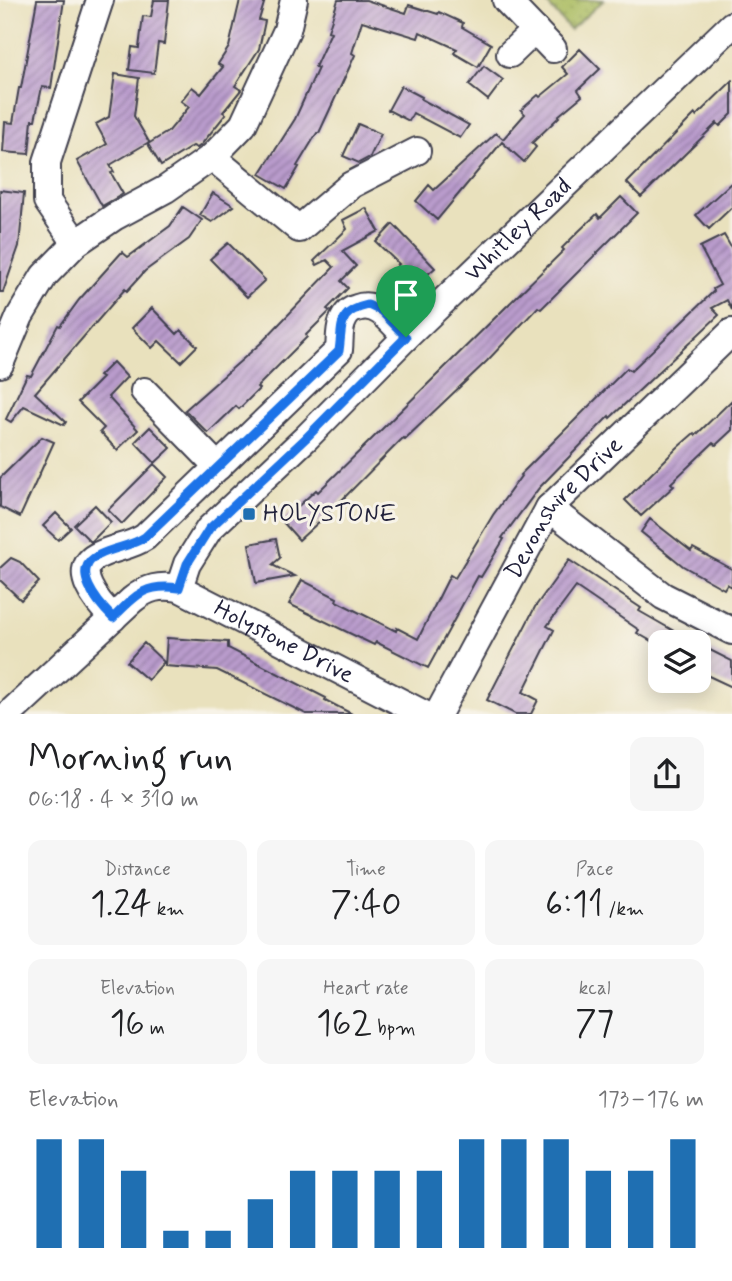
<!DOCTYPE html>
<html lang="en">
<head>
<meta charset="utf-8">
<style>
	body { margin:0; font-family:Mynerve,sans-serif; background:#f6f6f6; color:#202124; height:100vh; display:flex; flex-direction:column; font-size:26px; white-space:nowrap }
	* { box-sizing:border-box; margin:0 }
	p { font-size:23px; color:#757577 }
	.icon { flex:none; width:38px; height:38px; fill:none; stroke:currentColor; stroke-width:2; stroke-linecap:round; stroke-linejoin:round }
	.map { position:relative; height:714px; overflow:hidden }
	.drawer { display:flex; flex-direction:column; background:#fff; flex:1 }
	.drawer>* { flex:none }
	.buttons { position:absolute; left:648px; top:630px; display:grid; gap:14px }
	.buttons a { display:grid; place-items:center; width:63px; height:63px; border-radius:14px; background:#fff; box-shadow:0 4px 18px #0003; font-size:35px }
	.pin { position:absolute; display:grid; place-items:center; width:60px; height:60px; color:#fff; margin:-72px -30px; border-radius:50% 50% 50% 0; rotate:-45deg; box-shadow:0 0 7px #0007 }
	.pin .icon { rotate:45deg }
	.round { display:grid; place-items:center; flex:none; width:74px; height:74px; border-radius:14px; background:#f6f6f6 }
	.headline { display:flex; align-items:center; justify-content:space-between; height:119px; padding:0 28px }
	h1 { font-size:38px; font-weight:600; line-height:52px }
	.stats { display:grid; grid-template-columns:repeat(3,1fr); gap:10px; height:119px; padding:7px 28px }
	.stats div { display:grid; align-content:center; border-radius:14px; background:#f6f6f6; text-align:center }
	.stats b { font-size:35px; font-weight:600 }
	.stats small { font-size:19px; font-weight:400 }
	.stats p { font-size:19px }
	.chart { height:196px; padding:14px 28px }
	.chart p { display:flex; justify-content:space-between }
	.chart svg { width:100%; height:126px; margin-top:7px; stroke:#1f6fb2; stroke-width:6 }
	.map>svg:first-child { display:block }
</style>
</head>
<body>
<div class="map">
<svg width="732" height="714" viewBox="0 0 732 714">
	<defs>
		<pattern id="park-dots" width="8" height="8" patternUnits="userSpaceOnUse" patternTransform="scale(1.75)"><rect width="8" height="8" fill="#aabc60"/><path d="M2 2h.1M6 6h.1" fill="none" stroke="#92a154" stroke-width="1.8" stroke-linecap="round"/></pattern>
		<pattern id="building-hatch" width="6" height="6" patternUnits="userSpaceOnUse" patternTransform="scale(1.75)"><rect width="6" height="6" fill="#b99bcc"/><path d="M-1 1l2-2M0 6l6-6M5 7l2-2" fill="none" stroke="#967ea7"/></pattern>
	</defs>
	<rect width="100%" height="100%" fill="#f7f3e8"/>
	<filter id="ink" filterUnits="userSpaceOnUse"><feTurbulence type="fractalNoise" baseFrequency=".0143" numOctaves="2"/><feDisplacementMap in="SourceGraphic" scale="14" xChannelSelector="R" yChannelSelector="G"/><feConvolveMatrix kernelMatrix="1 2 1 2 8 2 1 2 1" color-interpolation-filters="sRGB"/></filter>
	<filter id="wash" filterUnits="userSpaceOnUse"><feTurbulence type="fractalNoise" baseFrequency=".00686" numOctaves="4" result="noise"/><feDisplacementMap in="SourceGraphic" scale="28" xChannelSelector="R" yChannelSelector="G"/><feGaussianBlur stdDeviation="1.57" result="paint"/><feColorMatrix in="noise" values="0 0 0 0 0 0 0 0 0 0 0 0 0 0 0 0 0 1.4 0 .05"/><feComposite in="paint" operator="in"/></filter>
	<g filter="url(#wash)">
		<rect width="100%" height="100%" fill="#e9e1bd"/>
		<path fill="url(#park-dots)" stroke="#666f4e" stroke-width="2" d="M544 0H604L570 30Z"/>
		<g id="blocks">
			<path fill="url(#building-hatch)" d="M37 0H64L51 88 42 87 35 120H32L29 154 3 152 5 122 13 123 19 88H21Z
				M154 0H169L164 44 158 43 154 73 129 70 132 47 139 48 143 16 151 17Z
				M240 0H265L259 20 265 21 259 49 235 86 241 90 223 112 226 114 201 145 197 148 193 146 161 166 148 144 169 131 189 107 181 101 192 87 201 94 223 67 218 64 229 47Z
				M338 0H366L406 13 409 5 438 14 439 12 463 23 462 27 491 44 478 67 454 53 457 49 420 32 418 38 362 21 352 53 355 55 344 79 319 133H317L297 166 299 167 286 189 260 174 295 119 318 68 315 67 331 32 328 31Z
				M580 49 600 69 578 90 582 96 558 116 559 117 532 143 536 147 524 162 502 142 437 220 416 201 429 185 434 190 496 133 503 139 525 114 521 110 538 95 540 97 568 74 562 67Z
				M484 66 503 80 488 100 469 85Z
				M115 74 139 78 134 116 149 142 110 165 114 172 111 173 123 194 102 206 77 161 107 144 96 124 109 117Z
				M732 81V114L720 126 717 123 641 197 627 183 695 114 696 116Z
				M401 86 422 97 421 99 469 125 460 138 413 113 409 121 388 110Z
				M358 124 381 134 370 157 359 163 343 156Z
				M732 182V207L709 229 696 215Z
				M0 190 24 193 19 246 3 292H0Z
				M213 193 234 206 212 222 200 215Z
				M621 197 637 213 541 309 538 307 487 361 405 439 403 438 333 509 299 540 282 521 316 490 318 492 564 250 562 248 579 231 597 214 600 218Z
				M183 207 202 220 189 239 145 271 127 291 125 289 35 393 66 422 64 425 24 406 11 422 6 419 27 375 31 376 58 325 60 326 79 300 122 252 128 257 170 226Z
				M366 208 379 231 342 251 356 266 341 281 348 288 327 309 330 311 306 335 307 337 257 387 259 389 239 409 236 406 208 433 185 410 261 343 334 267 327 260 317 265 314 261 347 229 343 220Z
				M393 224 435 268 414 286 397 265 399 264 376 242Z
				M724 235 732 249V310L727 300 712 308 719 315 610 418 609 416 539 488 502 538 504 539 481 577 478 576 428 668 376 642 374 645 289 604 302 580 337 598 336 601 396 631 397 628 418 639 450 575 455 578 493 515 521 476 520 475 627 368 631 371 714 291 713 289 720 285 700 247Z
				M228 243 265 280 247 297 210 259Z
				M152 308 177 334 181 330 197 346 181 362 159 341 152 348 132 328Z
				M113 362 127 377 108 397 138 430 117 450 100 432 104 428 78 402 102 378 99 376Z
				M732 400V430L716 445 713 443 671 483 674 486 641 516 625 500 677 448 694 433 696 435Z
				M150 427 171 448 155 463 135 442Z
				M42 437 54 442 20 517 0 507V478Z
				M154 464 167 477 122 524 108 510Z
				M95 505 111 522 91 542 74 525Z
				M56 513 71 528 58 540 43 526Z
				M650 519 691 551 693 548 732 569V587L727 584 724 589 683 566 641 532Z
				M276 539 280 558 272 565 295 576 256 583 249 544Z
				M11 558 20 562 39 582 21 600 0 580V568Z
				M569 560 641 608 639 611 693 642H653L637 633 639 630 576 587 547 626 554 630 523 692 538 700 531 714H515L487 700 535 607Z
				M167 638 228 642V648L326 698 325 700 352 714H306L217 670 165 666Z
				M144 643 164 662 148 680 127 662Z
				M698 644 732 661V687L698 671Z"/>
		</g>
	</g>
	<g filter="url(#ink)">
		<use href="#blocks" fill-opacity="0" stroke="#403f4e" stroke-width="2"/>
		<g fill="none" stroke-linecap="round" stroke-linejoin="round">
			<defs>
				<g id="minor">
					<path d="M506 0 553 49"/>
					<path d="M510 54 535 30"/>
					<path d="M212 157 299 229 351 185 417 151"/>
					<path d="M76 243 47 201V162L100 0"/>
					<path d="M0 364 20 316 44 276 76 243 114 217 166 189 212 157 243 125 287 30 294 0"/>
					<path d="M144 391 218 467"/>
					<path d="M549 508 663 596 732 631"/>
					<path id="s1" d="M179 588 187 564 209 529 306 438 406 337 732 25"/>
					<path d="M113 618C99 604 68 569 99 555 114 547 130 547 145 537L339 350C340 341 339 331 342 323 345 315 349 310 357 308 378 300 393 324 406 337"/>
					<path id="s2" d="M9 714 132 600C148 587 159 585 179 588L424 714"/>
					<path id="s3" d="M438 714 549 508 732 332"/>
				</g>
			</defs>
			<use href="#minor" stroke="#403f4e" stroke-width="30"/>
			<use href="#minor" stroke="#fff" stroke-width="26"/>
		</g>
	</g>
	<g fill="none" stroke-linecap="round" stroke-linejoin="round" filter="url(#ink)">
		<defs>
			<path id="route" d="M368 305 381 311 406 337 306 438 209 529 187 564 179 588C145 583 136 595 113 618 99 604 68 569 99 555 114 547 130 547 145 537L339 351C343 324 337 312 368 305Z"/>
		</defs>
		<use href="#route" stroke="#fff" stroke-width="14"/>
		<use href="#route" stroke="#1a73e8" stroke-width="9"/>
	</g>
	<rect fill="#1f6fb2" stroke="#f7f3e8" stroke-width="2.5" x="242" y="507" width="14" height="14" rx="3.5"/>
	<g text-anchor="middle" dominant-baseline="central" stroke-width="6" stroke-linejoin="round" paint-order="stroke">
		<g font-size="24" fill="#22223b" stroke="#f7f3e8">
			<text stroke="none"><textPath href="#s1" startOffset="497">Whitley Road</textPath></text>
			<text stroke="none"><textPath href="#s3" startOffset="243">Devonshire Drive</textPath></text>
			<text stroke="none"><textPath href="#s2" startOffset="336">Holystone Drive</textPath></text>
		</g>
		<g font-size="24" fill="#22223b" stroke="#f7f3e8" text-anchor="start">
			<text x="263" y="514">HOLYSTONE</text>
		</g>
	</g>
</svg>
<div class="buttons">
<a><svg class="icon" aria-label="layers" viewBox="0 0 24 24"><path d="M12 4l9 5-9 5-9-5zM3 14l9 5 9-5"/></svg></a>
</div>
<div class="pin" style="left:406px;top:337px;background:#1e9e55"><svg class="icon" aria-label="arrive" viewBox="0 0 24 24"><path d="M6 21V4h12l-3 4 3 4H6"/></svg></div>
</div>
<section class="drawer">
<div class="headline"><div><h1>Morning run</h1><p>06:18 · 4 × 310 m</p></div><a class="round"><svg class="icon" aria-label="share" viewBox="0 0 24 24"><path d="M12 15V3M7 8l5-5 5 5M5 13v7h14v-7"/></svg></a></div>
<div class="stats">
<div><p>Distance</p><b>1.24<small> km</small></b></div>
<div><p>Time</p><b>7:40</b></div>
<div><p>Pace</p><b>6:11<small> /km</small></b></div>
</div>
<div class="stats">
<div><p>Elevation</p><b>16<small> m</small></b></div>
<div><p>Heart rate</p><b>162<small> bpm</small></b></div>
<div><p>kcal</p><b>77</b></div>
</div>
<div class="chart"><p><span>Elevation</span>173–176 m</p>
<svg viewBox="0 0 160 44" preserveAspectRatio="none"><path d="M5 44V6M15 44V6M25 44V17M35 44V38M45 44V38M55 44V27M65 44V17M75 44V17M85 44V17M95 44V17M105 44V6M115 44V6M125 44V6M135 44V17M145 44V17M155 44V6"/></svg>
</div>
</section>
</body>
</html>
